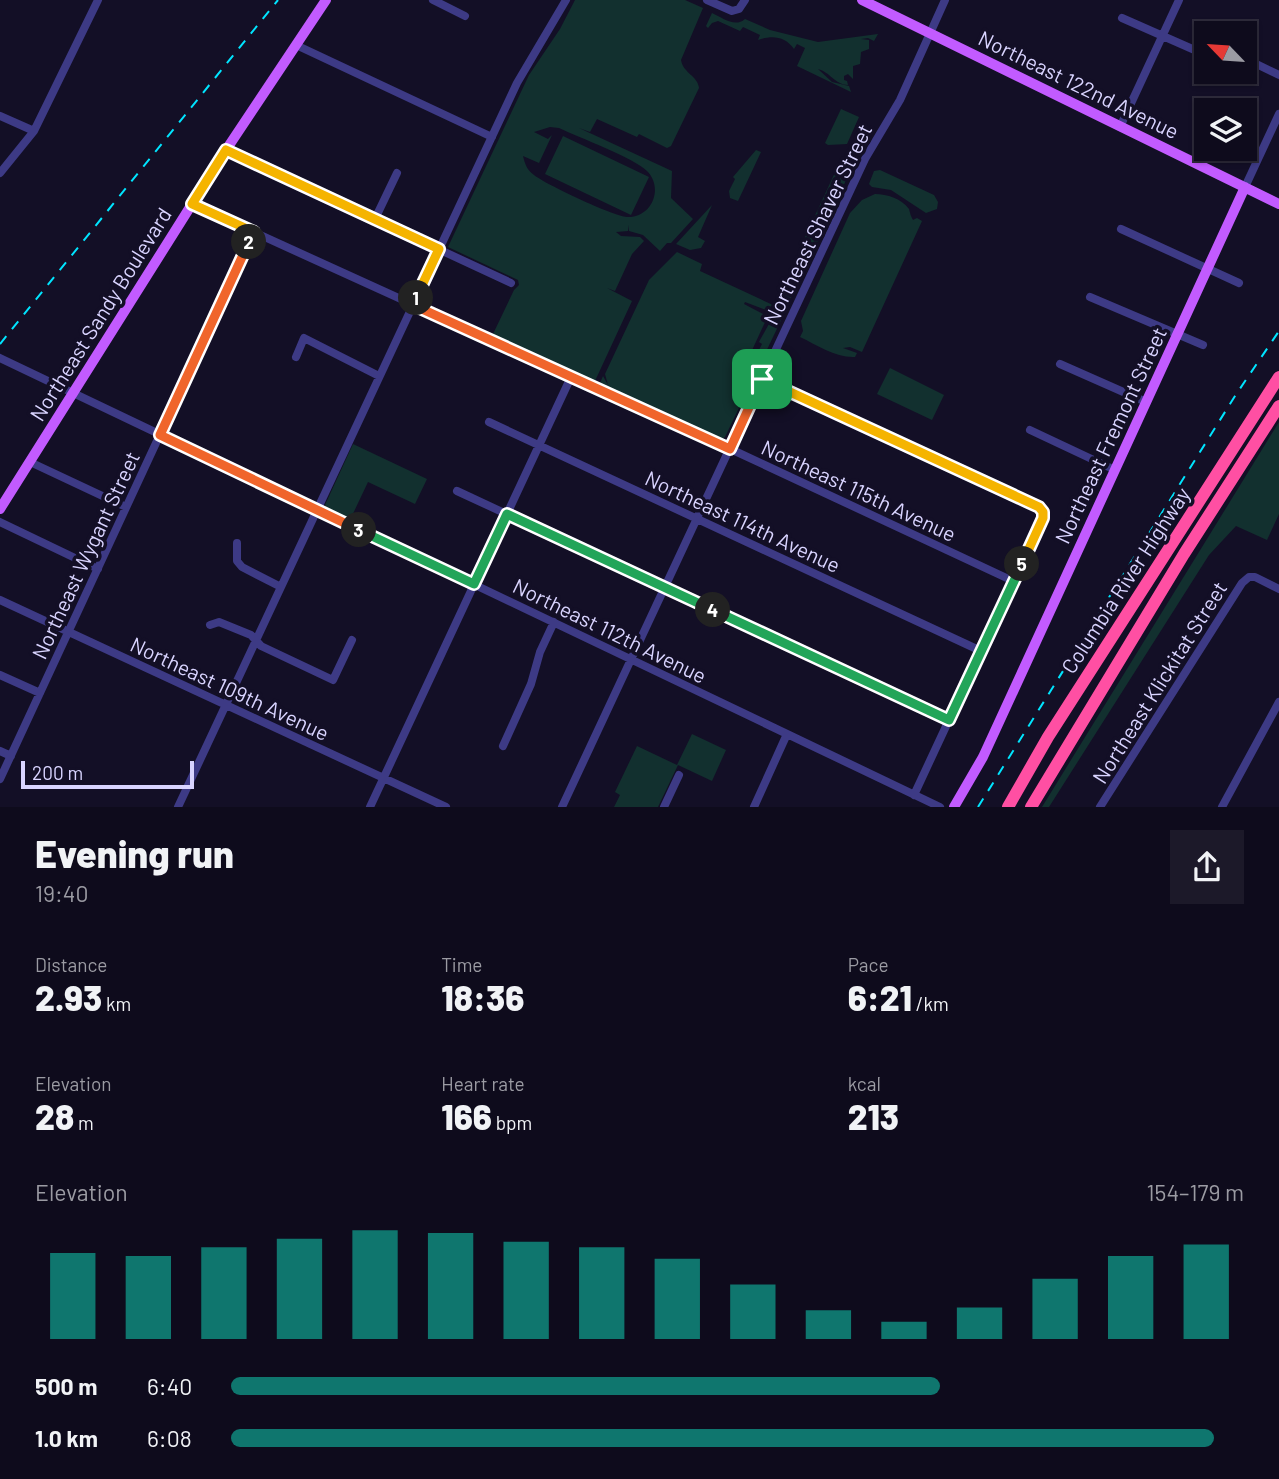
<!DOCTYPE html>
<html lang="en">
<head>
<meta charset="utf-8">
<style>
	body { margin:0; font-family:Barlow,sans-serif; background:#1c1929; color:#f1f3f6; height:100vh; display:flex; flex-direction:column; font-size:26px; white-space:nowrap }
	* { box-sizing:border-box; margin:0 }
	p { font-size:23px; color:#9b9ba3 }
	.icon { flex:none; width:38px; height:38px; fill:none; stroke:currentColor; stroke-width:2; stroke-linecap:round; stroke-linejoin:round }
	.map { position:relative; height:807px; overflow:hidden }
	.side { display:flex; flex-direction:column; background:#0e0b1c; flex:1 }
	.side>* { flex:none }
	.needle { width:46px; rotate:295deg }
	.tools { position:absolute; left:1194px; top:21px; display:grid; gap:14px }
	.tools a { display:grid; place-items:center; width:63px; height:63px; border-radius:0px; background:#0e0b1c; box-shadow:0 2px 5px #0004,0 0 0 2px #2e2b3b; font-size:35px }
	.scale { position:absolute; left:21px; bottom:18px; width:173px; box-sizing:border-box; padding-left:7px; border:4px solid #d9d4ff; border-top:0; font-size:19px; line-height:24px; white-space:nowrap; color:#d9d4ff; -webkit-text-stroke:5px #130f26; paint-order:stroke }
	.pin { position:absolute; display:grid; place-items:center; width:60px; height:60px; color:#fff; margin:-30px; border-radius:14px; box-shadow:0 4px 10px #0006 }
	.km { position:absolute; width:35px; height:35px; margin:-18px; border-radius:50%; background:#222; color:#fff; font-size:19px; line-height:35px; text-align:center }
	.round { display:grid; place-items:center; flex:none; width:74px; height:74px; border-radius:0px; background:#1c1929 }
	.summary { display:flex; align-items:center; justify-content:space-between; height:119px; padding:0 35px }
	h1 { font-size:38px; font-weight:800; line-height:52px }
	.stats { display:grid; grid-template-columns:repeat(3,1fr); gap:10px; height:119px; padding:7px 35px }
	.stats div { display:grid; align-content:center }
	.stats b { font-size:35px; font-weight:800 }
	.stats small { font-size:19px; font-weight:400 }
	.stats p { font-size:19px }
	.chart { height:196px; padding:14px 35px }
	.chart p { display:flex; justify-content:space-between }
	.chart svg { width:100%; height:126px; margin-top:7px; stroke:#0f766e; stroke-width:6 }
	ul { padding:0 35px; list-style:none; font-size:23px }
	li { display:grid; grid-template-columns:112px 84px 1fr; align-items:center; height:52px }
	li i { height:18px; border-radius:9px; background:#0f766e }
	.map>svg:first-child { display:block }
</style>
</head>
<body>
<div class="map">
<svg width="1279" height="807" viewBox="0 0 1279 807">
	<rect width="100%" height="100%" fill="#130f26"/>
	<path fill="#12302f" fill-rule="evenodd" d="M575 0H685L703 8 681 60C683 73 698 76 699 88L671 146 667 148 639 134 637 137 597 119 590 132 579 128 672 171 671 198 693 219 671 243H667L660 251 643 235 629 231V225L628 231 616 232 621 236 640 237 644 241 632 254 615 291 607 288 632 301 595 381 493 334 514 290 519 285 518 280 448 247 529 75 560 29ZM550 127 559 128C578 137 634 158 647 171 664 188 652 218 627 217 613 216 545 184 534 175 527 170 525 164 523 156L539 163 552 135 548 139 534 132Z
		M712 13C723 18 735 28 745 19L770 30 818 42 878 34 874 41 868 38 861 39 869 40V49L861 52 860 64 853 66V79L848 74 844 76V80L847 81 848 85C834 84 830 72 818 69L832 82 849 86 851 92 797 66 805 48 797 44 794 49C785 36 772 35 758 40L760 35 743 27 740 31 718 21 712 23 708 28 706 26Z
		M841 109 859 117 847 144 828 145 825 143Z
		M563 136 649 177 631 215 545 174Z
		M756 150 761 152 738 201 730 198 729 191 735 179 733 177Z
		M838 166 847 171V178L811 256 799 250Z
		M880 170 934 195 938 202 937 209 926 213 891 190 872 187 869 184 874 171Z
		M875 194C887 194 902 199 909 209 910 213 911 217 913 220L917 218 922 221 862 352 850 347 843 348 857 353 855 357C836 358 817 345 800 337L803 331 801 321 850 213 862 200Z
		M712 205 698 237 705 241 701 248 690 250 676 244Z
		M677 252 702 264 700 271 773 305 766 310 745 302 744 304 765 315 766 320 748 359 753 362 762 344 759 342 760 340 770 322 769 317 785 312 725 437 722 439 600 383 603 376 608 385 605 374 649 280Z
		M793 267 803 272 785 311 768 315 767 311 776 306Z
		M890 368 944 395 932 420 877 394Z
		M1279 422V514L1267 540 1236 526 1209 555 1049 807H1042Z
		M353 444 427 479 415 504 368 482 350 520 327 509 325 505Z
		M692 734 726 750 712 781 678 765 658 807H614L620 795 615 792 637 746 677 765Z"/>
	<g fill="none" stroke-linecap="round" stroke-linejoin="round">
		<path stroke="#3d3a85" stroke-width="8" d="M433 0 465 16
			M707 0 732 11 739 9 745 0
			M1122 18 1206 55
			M296 45 492 137
			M1244 58 1279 75
			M1225 76 1226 72
			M0 116 34 131
			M1120 127 1179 0
			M226 150 511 283
			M0 173 34 131 98 0
			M1245 187 1279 114
			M192 204 724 446 1013 581
			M374 221 397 173
			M1121 229 1239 283
			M1090 297 1203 345
			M296 357 304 338 379 376
			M0 358 940 807
			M1060 364 1146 402
			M762 379 1039 507 1043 512V518L914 795
			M489 422 981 651
			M1030 430 1115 470
			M30 462 126 507
			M457 491 949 720
			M0 522 98 569
			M237 543V561L242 567 281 587
			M0 600 446 807
			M210 625 219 622 251 635 261 646 333 680 352 640
			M0 675 40 693
			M503 746 531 684 540 652 554 622
			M0 751 11 756
			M0 779 254 232
			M178 807 517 83 566 0
			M370 807 571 377
			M562 807 865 159 900 100 945 0
			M664 807 679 775
			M754 807 787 734
			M1100 807 1242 583 1249 577H1255L1279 589
			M1222 807 1279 702"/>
		<path stroke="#c25bff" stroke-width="10" d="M862 0 1279 204
			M0 509 226 150 326 0
			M954 807 983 757 1245 187"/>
		<path stroke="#ff4fa3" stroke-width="12" d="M1008 807 1048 737 1279 377
			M1031 807 1184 554 1279 406"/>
		<path stroke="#00e5ff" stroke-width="2" stroke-dasharray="10 9" stroke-linecap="butt" d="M0 344 278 0
			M978 807 1235 396 1279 331"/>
	</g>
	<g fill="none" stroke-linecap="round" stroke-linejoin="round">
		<defs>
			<path id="split-1" d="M416 298 413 305 730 449 762 379"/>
			<path id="split-2" d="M249 242 254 232 192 204 226 150 439 249 416 298"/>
			<path id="split-3" d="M249 242 160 435 359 530"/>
			<path id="split-4" d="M359 530 474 584 507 514 713 610"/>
			<path id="split-5" d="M713 610 949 720 1022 564"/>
			<path id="split-6" d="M762 379 1039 507 1043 512V518L1022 564"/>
		</defs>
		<use href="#split-1" stroke="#fff" stroke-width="14"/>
		<use href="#split-2" stroke="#fff" stroke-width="14"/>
		<use href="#split-3" stroke="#fff" stroke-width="14"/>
		<use href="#split-4" stroke="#fff" stroke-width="14"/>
		<use href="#split-5" stroke="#fff" stroke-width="14"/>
		<use href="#split-6" stroke="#fff" stroke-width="14"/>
		<use href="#split-1" stroke="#f0652b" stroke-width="9"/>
		<use href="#split-2" stroke="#f5b400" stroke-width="9"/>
		<use href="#split-3" stroke="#f0652b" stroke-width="9"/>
		<use href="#split-4" stroke="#22a559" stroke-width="9"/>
		<use href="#split-5" stroke="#22a559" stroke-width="9"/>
		<use href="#split-6" stroke="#f5b400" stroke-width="9"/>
	</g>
	<g text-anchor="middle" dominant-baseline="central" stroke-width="7" stroke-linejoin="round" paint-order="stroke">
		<g font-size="21" fill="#d9d4ff" stroke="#130f26">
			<text transform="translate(1079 84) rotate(26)">Northeast 122nd Avenue</text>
			<text transform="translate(817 224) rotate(-64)">Northeast Shaver Street</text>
			<text transform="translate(100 314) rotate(-58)">Northeast Sandy Boulevard</text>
			<text transform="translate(1110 435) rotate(-65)">Northeast Fremont Street</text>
			<text transform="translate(859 490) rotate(25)">Northeast 115th Avenue</text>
			<text transform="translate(743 521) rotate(25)">Northeast 114th Avenue</text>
			<text transform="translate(85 555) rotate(-65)">Northeast Wygant Street</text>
			<text transform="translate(1125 580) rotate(-57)">Columbia River Highway</text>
			<text transform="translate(610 630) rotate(26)">Northeast 112th Avenue</text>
			<text transform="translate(1159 682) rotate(-58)">Northeast Klickitat Street</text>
			<text transform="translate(230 688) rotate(25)">Northeast 109th Avenue</text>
		</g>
	</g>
</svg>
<div class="tools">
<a><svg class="needle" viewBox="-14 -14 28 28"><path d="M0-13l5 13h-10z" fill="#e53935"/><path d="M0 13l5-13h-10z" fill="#9b9ba3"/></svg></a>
<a><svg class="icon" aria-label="layers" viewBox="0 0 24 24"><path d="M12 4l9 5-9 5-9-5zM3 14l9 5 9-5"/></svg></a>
</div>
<div class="scale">200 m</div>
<div class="pin" style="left:762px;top:379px;background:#1e9e55"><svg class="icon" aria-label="arrive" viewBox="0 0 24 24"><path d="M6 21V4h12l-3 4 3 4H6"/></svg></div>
<b class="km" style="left:416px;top:298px">1</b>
<b class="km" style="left:249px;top:242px">2</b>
<b class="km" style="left:359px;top:530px">3</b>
<b class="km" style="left:713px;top:610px">4</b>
<b class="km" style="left:1022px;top:564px">5</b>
</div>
<section class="side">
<div class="summary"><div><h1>Evening run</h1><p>19:40</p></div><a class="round"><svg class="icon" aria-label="share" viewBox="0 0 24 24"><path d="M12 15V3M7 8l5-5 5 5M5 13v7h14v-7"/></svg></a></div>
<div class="stats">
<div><p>Distance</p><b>2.93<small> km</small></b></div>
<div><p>Time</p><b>18:36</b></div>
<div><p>Pace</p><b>6:21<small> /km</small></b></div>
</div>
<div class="stats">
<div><p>Elevation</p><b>28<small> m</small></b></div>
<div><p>Heart rate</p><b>166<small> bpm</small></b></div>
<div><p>kcal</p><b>213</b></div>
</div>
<div class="chart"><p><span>Elevation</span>154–179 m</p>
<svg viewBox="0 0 160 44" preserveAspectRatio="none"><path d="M5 44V14M15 44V15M25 44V12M35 44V9M45 44V6M55 44V7M65 44V10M75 44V12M85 44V16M95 44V25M105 44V34M115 44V38M125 44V33M135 44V23M145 44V15M155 44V11"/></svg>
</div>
<ul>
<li><b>500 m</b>6:40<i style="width:70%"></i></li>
<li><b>1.0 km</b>6:08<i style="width:97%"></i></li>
</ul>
</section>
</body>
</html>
